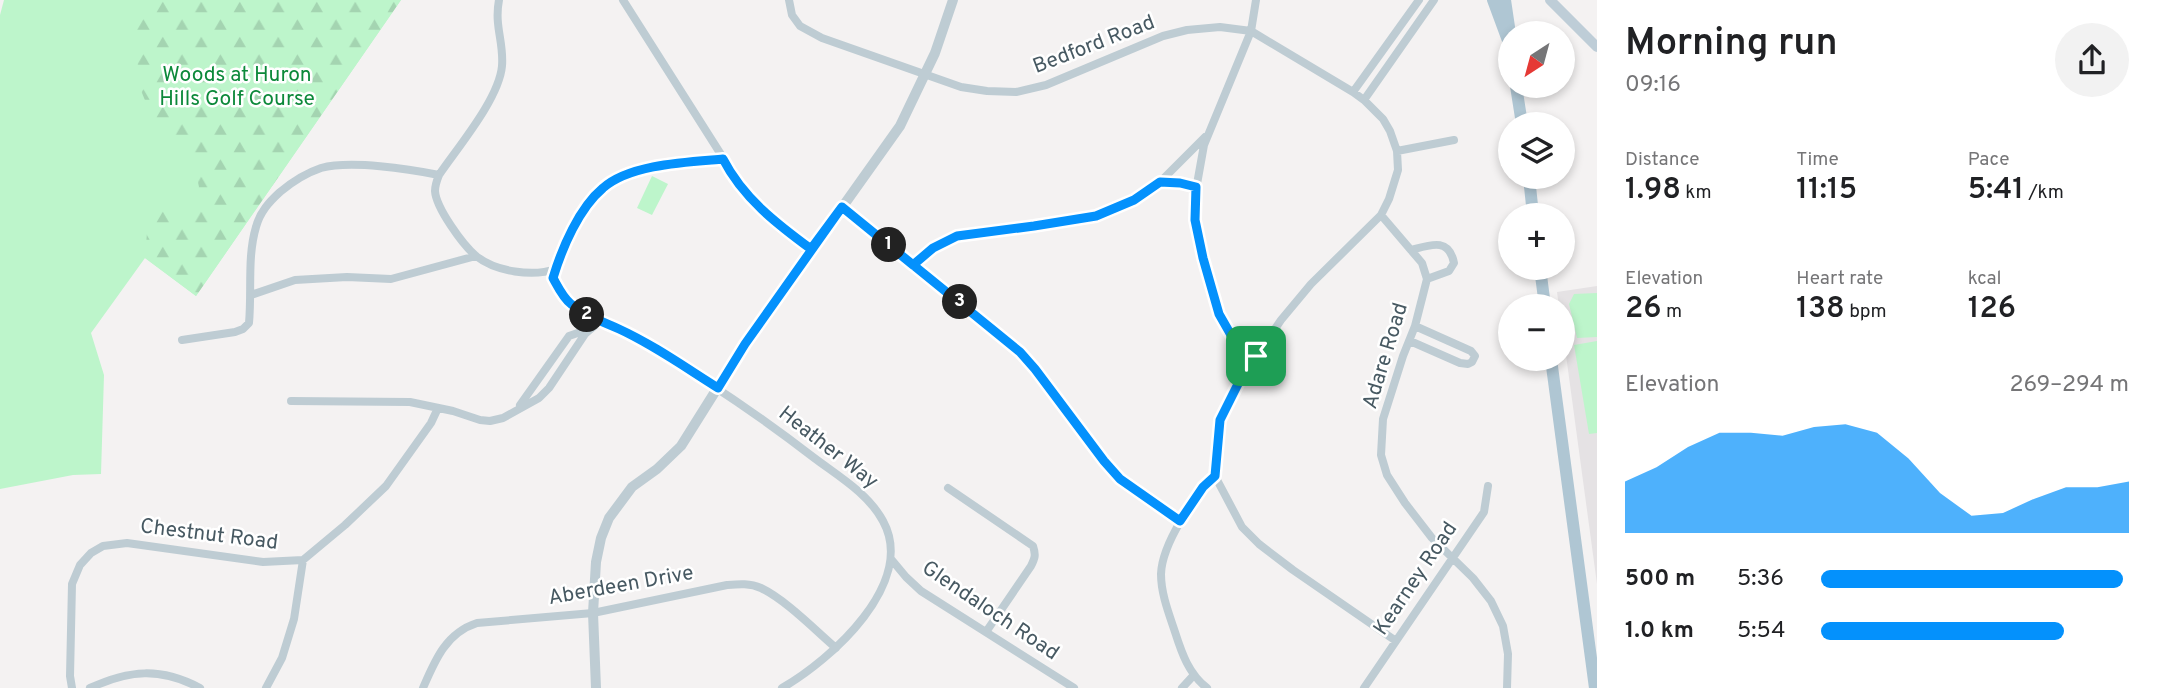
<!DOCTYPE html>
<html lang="en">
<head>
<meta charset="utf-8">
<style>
	body { margin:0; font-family:Overpass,sans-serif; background:#f2f2f2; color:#202124; height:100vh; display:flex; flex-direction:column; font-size:26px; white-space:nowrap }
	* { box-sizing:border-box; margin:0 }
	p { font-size:23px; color:#757577 }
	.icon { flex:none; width:38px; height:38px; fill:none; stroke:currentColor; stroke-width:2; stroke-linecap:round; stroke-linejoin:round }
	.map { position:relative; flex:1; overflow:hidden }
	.sheet { display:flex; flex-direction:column; background:#fff; width:560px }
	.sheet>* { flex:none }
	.needle { width:46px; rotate:216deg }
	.fabs { position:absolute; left:1498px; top:21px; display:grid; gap:14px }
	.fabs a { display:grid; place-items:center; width:77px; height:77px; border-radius:50%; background:#fff; box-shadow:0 4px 10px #0003; font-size:35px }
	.pin { position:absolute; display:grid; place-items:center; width:60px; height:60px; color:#fff; margin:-30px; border-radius:14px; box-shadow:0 4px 10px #0006 }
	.km { position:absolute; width:35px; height:35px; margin:-18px; border-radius:50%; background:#222; color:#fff; font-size:19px; line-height:35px; text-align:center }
	.round { display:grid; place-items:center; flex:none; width:74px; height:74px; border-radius:37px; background:#f2f2f2 }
	.headline { display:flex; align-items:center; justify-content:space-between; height:119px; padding:0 28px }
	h1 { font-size:38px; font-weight:600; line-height:52px }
	.stats { display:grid; grid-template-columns:repeat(3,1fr); gap:10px; height:119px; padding:7px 28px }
	.stats div { display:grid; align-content:center }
	.stats b { font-size:30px; font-weight:600 }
	.stats small { font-size:19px; font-weight:400 }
	.stats p { font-size:19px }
	.chart { height:196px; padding:14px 28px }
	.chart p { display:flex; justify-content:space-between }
	.chart svg { width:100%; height:126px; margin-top:7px; fill:#0491fc; opacity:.7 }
	ul { padding:0 28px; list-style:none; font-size:23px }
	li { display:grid; grid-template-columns:112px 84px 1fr; align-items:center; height:52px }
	li i { height:18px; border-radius:9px; background:#0491fc }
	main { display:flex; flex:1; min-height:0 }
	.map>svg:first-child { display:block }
</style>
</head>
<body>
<main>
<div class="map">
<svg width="1597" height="688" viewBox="0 0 1597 688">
	<defs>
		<pattern id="forest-firs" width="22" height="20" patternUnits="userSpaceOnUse" patternTransform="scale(1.75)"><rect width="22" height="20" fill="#bdf5cb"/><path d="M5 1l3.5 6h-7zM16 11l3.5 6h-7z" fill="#a4d4b1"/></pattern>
	</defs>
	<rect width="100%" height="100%" fill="#f4f2f2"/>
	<path fill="#e5e2e4" d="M1597 286V584L1563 333V306H1559L1557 292Z"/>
	<path fill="#bdf5cb" d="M4 0H401L196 296 145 258 91 333 104 375 101 474 73 475 0 489V15Z
		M652 176 668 184 652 215 637 208Z
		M1597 293V337L1577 338 1569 304 1574 294Z
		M1597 341V433L1589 434 1574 345Z"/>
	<path fill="url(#forest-firs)" d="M131 0H401L196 296 145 258 149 207H191L199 187 195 168 155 125 140 88Z"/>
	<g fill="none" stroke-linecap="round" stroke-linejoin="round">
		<path stroke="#beccd3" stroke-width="8" d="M499 0C494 26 504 42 502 66 499 99 458 147 439 175 437 180 435 186 435 191 436 208 463 245 476 256 496 272 533 277 556 269
			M623 0 741 186C761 211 785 230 811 249
			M789 0 792 15 800 26 822 38 961 87 987 91 1016 92 1046 85 1163 36 1187 30 1220 27 1251 31 1353 92 1364 100 1383 119 1390 131 1397 151 1398 170 1389 199 1381 215 1311 284 1281 320 1239 382 1220 420 1215 476C1194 496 1162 544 1161 574 1161 594 1169 614 1175 632 1182 654 1189 674 1207 688
			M1256 0 1251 31 1204 145 1197 184 1195 220 1219 314 1231 335 1257 356
			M1353 92 1419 0
			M1364 100 1434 0
			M1397 151 1454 140
			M723 159C688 162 630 164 603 188 579 208 562 248 553 278 566 308 589 317 617 329 629 333 639 341 650 347 707 380 761 417 813 457 838 476 868 493 883 521 917 583 831 660 782 688
			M1159 182 1180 183 1196 187
			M842 207 1020 352 1035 369 1104 461 1120 479 1180 521
			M1381 215 1422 263 1427 279 1415 326 1403 356 1383 419 1381 455 1387 475 1405 503 1432 538 1473 578 1491 601 1503 626 1508 654 1507 688
			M1411 250C1430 245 1449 237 1454 263L1449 271 1427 279
			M913 265 933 248 957 236 1068 221 1096 216 1115 209 1134 200 1161 181 1205 137
			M251 295 295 280 347 277 391 279 476 256
			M182 340 235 332 243 329 249 323C252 291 247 257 256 227 260 212 269 202 280 192 292 182 306 173 321 168 351 160 409 169 439 175
			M1410 341 1460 363 1468 364 1472 362 1475 356 1471 351 1415 326
			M291 401 410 402 453 411 480 420 490 421 503 418 539 398 549 388 585 334 599 322
			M520 405 569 336 589 329
			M1215 476 1242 527 1259 544 1293 570 1396 641
			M948 488 1033 546C1036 555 1035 558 1031 566L986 632
			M891 559 906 577 921 591 1074 688
			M72 688 70 676 72 584 80 565 91 553 103 546 127 543 263 562 303 560 345 525 386 486 431 423 438 408
			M90 688C129 670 160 667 200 688
			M266 688 282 658 294 619 303 560
			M423 688C435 660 446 633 477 623L593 613 727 585C739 584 750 583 761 588 786 600 815 630 836 648
			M1182 688 1193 676
			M1364 688 1484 512 1488 486"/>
		<path stroke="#beccd3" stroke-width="10" d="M596 688 593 613 596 562 601 538 609 518 632 487 657 469 681 446 745 344 900 126 935 53 953 0"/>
		<path stroke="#becdd7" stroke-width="10" d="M1550 0 1597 47"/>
		<path stroke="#afc6d3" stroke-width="12" d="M1493 0 1510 46
			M1505 0 1509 27
			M1516 86 1522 124
			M1529 177 1533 215
			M1540 268 1545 306
			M1551 359 1595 688"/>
	</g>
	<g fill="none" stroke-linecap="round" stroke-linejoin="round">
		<defs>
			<path id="route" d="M1256 356 1231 335 1219 314 1203 258 1195 220 1196 187 1180 183 1160 182 1134 200 1096 216 1034 226 957 236 933 248 913 265 842 207 811 249C777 224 743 198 723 159 688 162 630 164 603 188 579 208 562 248 553 278 558 287 563 298 571 304 586 316 603 322 619 329 654 345 686 368 718 388L745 344 842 207 1020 352 1035 369 1104 461 1120 479 1180 521 1203 487 1215 476 1220 420 1239 382 1256 356"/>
		</defs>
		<use href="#route" stroke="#fff" stroke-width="14"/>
		<use href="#route" stroke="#0491fc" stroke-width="9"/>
	</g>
	<g text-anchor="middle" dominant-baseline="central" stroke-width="5" stroke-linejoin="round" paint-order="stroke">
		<g font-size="21" fill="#475962" stroke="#fff">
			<text transform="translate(1094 45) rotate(-21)">Bedford Road</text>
			<text transform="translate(1386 356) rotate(-73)">Adare Road</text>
			<text transform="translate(828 448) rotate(38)">Heather Way</text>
			<text transform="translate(209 535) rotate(7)">Chestnut Road</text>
			<text transform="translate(1416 579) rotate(-56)">Kearney Road</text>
			<text transform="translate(621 586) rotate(-10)">Aberdeen Drive</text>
			<text transform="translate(990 611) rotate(34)">Glendaloch Road</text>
		</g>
		<g font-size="21" fill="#0c893a" stroke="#fff">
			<text x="237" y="75">Woods at Huron<tspan x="237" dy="24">Hills Golf Course</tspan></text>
		</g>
	</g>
</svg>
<div class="fabs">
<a><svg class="needle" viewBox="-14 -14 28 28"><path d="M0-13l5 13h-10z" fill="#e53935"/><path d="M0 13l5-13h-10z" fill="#757577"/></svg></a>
<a><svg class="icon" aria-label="layers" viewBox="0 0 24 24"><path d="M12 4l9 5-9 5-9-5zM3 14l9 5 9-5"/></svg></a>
<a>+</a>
<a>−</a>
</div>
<div class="pin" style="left:1256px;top:356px;background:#1e9e55"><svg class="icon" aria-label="arrive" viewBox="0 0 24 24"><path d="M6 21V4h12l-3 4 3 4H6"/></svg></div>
<b class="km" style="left:889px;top:245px">1</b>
<b class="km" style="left:587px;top:315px">2</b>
<b class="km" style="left:960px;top:302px">3</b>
</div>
<section class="sheet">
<div class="headline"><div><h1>Morning run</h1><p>09:16</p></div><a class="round"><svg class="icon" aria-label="share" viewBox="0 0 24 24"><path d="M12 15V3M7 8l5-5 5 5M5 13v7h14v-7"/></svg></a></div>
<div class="stats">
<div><p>Distance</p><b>1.98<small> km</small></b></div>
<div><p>Time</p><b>11:15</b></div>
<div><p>Pace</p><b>5:41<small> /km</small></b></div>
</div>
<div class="stats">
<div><p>Elevation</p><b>26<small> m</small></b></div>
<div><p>Heart rate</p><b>138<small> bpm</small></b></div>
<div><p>kcal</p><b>126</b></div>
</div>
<div class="chart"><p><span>Elevation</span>269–294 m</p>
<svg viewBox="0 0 160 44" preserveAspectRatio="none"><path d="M0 44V26L10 21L20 14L30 9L40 9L50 10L60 7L70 6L80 9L90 18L100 30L110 38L120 37L130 32L140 28L150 28L160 26V44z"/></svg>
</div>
<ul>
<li><b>500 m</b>5:36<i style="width:98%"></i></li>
<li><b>1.0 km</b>5:54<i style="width:79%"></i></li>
</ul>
</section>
</main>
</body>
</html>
